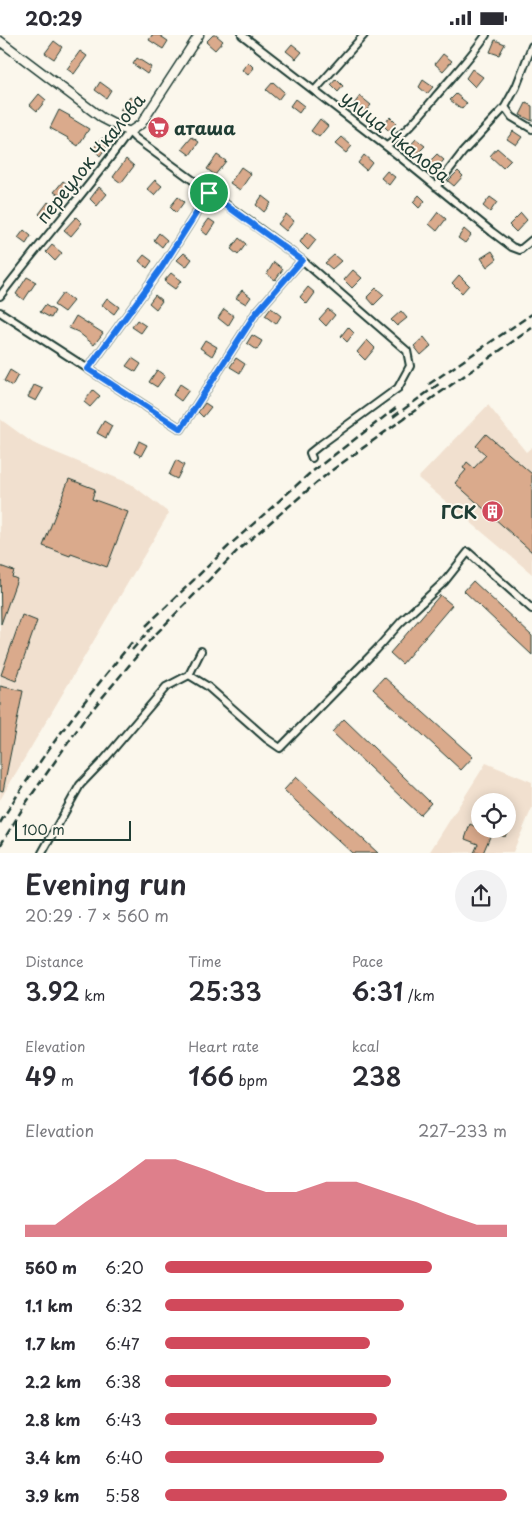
<!DOCTYPE html>
<html lang="en">
<head>
<meta charset="utf-8">
<style>
	body { margin:0; font-family:"Playpen Sans",sans-serif; background:#f2f2f3; color:#2b2b33; height:100vh; display:flex; flex-direction:column; font-size:19px; white-space:nowrap }
	* { box-sizing:border-box; margin:0 }
	p { font-size:16px; color:#7c7c81 }
	.icon { flex:none; width:28px; height:28px; fill:none; stroke:currentColor; stroke-width:2; stroke-linecap:round; stroke-linejoin:round }
	.map { position:relative; height:818px; overflow:hidden }
	.side { display:flex; flex-direction:column; background:#fff; flex:1 }
	.side>* { flex:none }
	.controls { position:absolute; left:471px; top:758px; display:grid; gap:10px }
	.controls a { display:grid; place-items:center; width:45px; height:45px; border-radius:50%; background:#fff; box-shadow:0 2px 12px #0003; font-size:25px }
	.scale { position:absolute; left:15px; bottom:12px; width:116px; box-sizing:border-box; padding-left:5px; border:2px solid #1f3d34; border-top:0; font-size:14px; line-height:18px; white-space:nowrap; color:#1f3d34; -webkit-text-stroke:4px #fbf7ec; paint-order:stroke }
	.pin { position:absolute; display:grid; place-items:center; width:42px; height:42px; color:#fff; margin:-21px; border:2px solid #fff; border-radius:50%; box-shadow:0 1px 5px #0007 }
	.round { display:grid; place-items:center; flex:none; width:52px; height:52px; border-radius:26px; background:#f2f2f3 }
	.head { display:flex; align-items:center; justify-content:space-between; height:85px; padding:0 25px }
	h1 { font-size:28px; font-weight:600; line-height:38px }
	.stats { display:grid; grid-template-columns:repeat(3,1fr); gap:8px; height:85px; padding:5px 25px }
	.stats div { display:grid; align-content:center }
	.stats b { font-size:25px; font-weight:600 }
	.stats small { font-size:14px; font-weight:400 }
	.stats p { font-size:14px }
	.chart { height:140px; padding:10px 25px }
	.chart p { display:flex; justify-content:space-between }
	.chart svg { width:100%; height:90px; margin-top:5px; fill:#d1495b; opacity:.7 }
	ul { padding:0 25px; list-style:none; font-size:16px }
	li { display:grid; grid-template-columns:80px 60px 1fr; align-items:center; height:38px }
	li i { height:12px; border-radius:6px; background:#d1495b }
	.status { display:flex; justify-content:space-between; align-items:center; height:35px; padding:0 25px; background:#fff; direction:ltr }
	.status svg { height:14px; fill:currentColor }
	.map>svg:first-child { display:block }
</style>
</head>
<body>
<div class="status"><b>20:29</b><svg viewBox="0 0 49 12"><path d="M0 12V9h3v3zM5 12V6h3v6zM10 12V3h3v9zM15 12V0h3v12zM26 1h20v11H26zM47 4h2v5h-2z"/></svg></div>
<div class="map">
<svg width="532" height="818" viewBox="0 0 532 818">
	<rect width="100%" height="100%" fill="#fbf7ec"/>
	<filter id="ink" filterUnits="userSpaceOnUse"><feTurbulence type="fractalNoise" baseFrequency=".02" numOctaves="2"/><feDisplacementMap in="SourceGraphic" scale="10" xChannelSelector="R" yChannelSelector="G"/><feConvolveMatrix kernelMatrix="1 2 1 2 8 2 1 2 1" color-interpolation-filters="sRGB"/></filter>
	<g filter="url(#ink)">
		<path fill="#f1e0cf" fill-rule="evenodd" d="M488 370 526 417 532 412V539L418 443Z
			M0 384 33 408 131 449 169 478 0 765Z
			M486 728 532 747V773L513 817 429 818ZM480 766H508V794H480Z"/>
		<path fill="#daaa8c" stroke="#1f3d34" d="M152 0H159L168 6 163 14 149 5Z
			M213 0H216L223 6 215 15 206 7Z
			M495 5 505 9 499 20 490 17Z
			M54 6 62 12 54 24 45 18Z
			M292 9 302 17 296 24 286 16Z
			M80 16 87 21 74 39 67 34Z
			M443 19 452 26 443 36 435 29Z
			M137 23 151 32 147 39 133 29Z
			M248 27 254 33 248 40 242 35Z
			M472 34 483 42 475 52 466 43Z
			M336 44 343 51 338 57 331 50Z
			M423 45 433 52 427 59 419 52Z
			M100 47 111 55 106 63 95 55Z
			M273 47 284 57 278 65 266 55Z
			M39 59 46 65 37 76 30 70Z
			M456 59 467 68 462 74 450 65Z
			M360 61 371 70 364 78 354 69Z
			M130 62 137 67 127 80 120 75Z
			M295 64 304 71 299 78 290 71Z
			M526 68 532 71V86L520 80Z
			M59 75 70 81 69 82 89 94 78 111 68 104V103L50 93Z
			M390 82 396 88 389 96 383 90Z
			M320 84 328 91 319 102 311 96Z
			M154 85 166 94 162 100 149 90Z
			M513 96 522 102 516 110 507 104Z
			M192 102 199 107 190 120 182 114Z
			M342 102 352 111 346 118 335 109Z
			M102 103 109 108 100 121 93 114Z
			M416 104 425 111 416 120 408 113Z
			M497 113 511 125 503 133 490 121Z
			M437 119 444 125 435 135 428 128Z
			M217 120 226 126 215 140 207 134Z
			M364 120 372 127 366 135 358 128Z
			M126 124 134 131 121 148 113 142Z
			M241 132 251 139 240 155 230 148Z
			M387 136 395 142 389 150 381 143Z
			M458 136 463 141 454 151 448 146Z
			M155 145 162 151 154 160 147 154Z
			M63 146 70 151 62 162 54 157Z
			M99 152 107 159 97 171 90 164Z
			M419 160 425 166 419 173 413 167Z
			M262 161 271 168 264 177 256 170Z
			M178 162 184 167 176 178 170 172Z
			M490 162 497 167 490 177 483 171Z
			M48 167 54 172 44 183 39 179Z
			M438 177 446 184 437 196 429 189Z
			M521 178 527 185 516 197 509 190Z
			M286 179 294 186 286 196 278 189Z
			M76 182 82 188 71 201 64 195Z
			M209 184 215 188 207 200 201 195Z
			M464 194 471 200 465 208 458 203Z
			M24 195 31 201 26 209 18 203Z
			M307 197 316 205 308 215 300 207Z
			M159 198 167 205 162 212 154 205Z
			M239 203 246 209 238 220 231 214Z
			M52 210 62 218 55 226 46 217Z
			M492 216 497 224 487 232 481 223Z
			M184 218 192 224 186 232 177 225Z
			M144 220 152 226 147 233 139 226Z
			M334 220 341 226 332 234 325 228Z
			M274 227 283 234 275 245 267 239Z
			M353 235 362 243 352 253 344 245Z
			M171 238 181 246 175 254 164 246Z
			M459 240 469 250 462 258 452 248Z
			M27 242 36 247 24 265 16 259Z
			M308 252 315 258 307 269 300 262Z
			M376 253 384 260 374 270 367 262Z
			M242 255 251 262 246 269 236 263Z
			M63 258 73 266 64 277 54 270Z
			M155 260 162 266 156 274 149 268Z
			M107 263 119 272 114 279 102 270Z
			M45 270 55 276 51 283 40 277Z
			M271 273 281 281 276 289 265 281Z
			M224 274 234 281 228 291 218 283Z
			M328 274 335 280 326 291 319 284Z
			M401 276 407 283 397 291 391 285Z
			M76 281 103 298 94 310 78 297 69 293Z
			M137 285 146 291 141 298 132 292Z
			M348 292 354 298 347 307 341 301Z
			M252 300 262 306 257 315 247 308Z
			M424 302 431 311 421 320 414 311Z
			M205 305 217 312 212 321 200 313Z
			M367 305 375 313 365 325 357 317Z
			M132 323 141 329 136 337 126 331Z
			M236 323 245 329 240 338 230 332Z
			M10 335 18 340 12 351 4 346Z
			M157 335 165 341 157 352 149 347Z
			M180 349 189 355 181 366 173 360Z
			M34 350 43 354 36 366 28 362Z
			M93 355 100 361 90 372 84 367Z
			M205 368 211 372 203 382 198 377Z
			M104 386 112 391 106 403 97 398Z
			M486 399 532 439V517L455 448 466 435 463 433 467 427 474 433 486 420 476 411Z
			M139 406 147 410 141 421 134 417Z
			M176 425 184 430 177 444 169 440Z
			M69 444 95 454 92 464 128 477 107 532 71 519 70 521 43 511Z
			M0 531 14 536 12 542 17 544 1 589Z
			M473 546 532 601V620L464 556Z
			M440 560 452 570 402 629 390 618Z
			M22 580 37 586 16 646 1 640Z
			M384 642 473 722 461 735 373 654Z
			M0 651 23 656 3 756 0 755Z
			M344 684 431 768 420 780 332 697Z
			M296 742 378 818H352L284 755Z
			M470 789 480 794H508L505 802 492 797 483 818H474L478 809 465 804Z"/>
		<g fill="none" stroke-linecap="round" stroke-linejoin="round">
			<defs>
				<path id="minor" d="M242 0 400 122 492 197 512 212 520 215 532 205
					M315 55 364 0
					M505 72 512 82 532 94
					M387 111C406 98 421 79 436 61 453 41 471 22 486 0
					M436 152 463 117 505 72 516 52 532 11
					M0 261C42 205 89 153 129 97L135 103 302 225 407 316 410 331 398 353 320 410 310 418 312 423
					M0 277 181 394 256 278 302 225
					M88 334 162 232 209 158
					M189 640 207 651 267 704 280 713 376 615 401 587 445 546 468 517 532 574
					M42 818 80 750 104 725 166 652 189 640 201 616"/>
				<path id="tertiary" d="M0 6 102 83 129 97 141 89 199 0"/>
			</defs>
			<use href="#minor" stroke="#1f3d34" stroke-width="10"/>
			<use href="#tertiary" stroke="#1f3d34" stroke-width="11"/>
			<use href="#minor" stroke="#fbf7ec" stroke-width="6"/>
			<use href="#tertiary" stroke="#fbf7ec" stroke-width="8"/>
			<path stroke="#1f3d34" stroke-width="2.5" stroke-dasharray="8 4" stroke-linecap="butt" d="M429 349 532 279
				M393 382 439 349
				M146 591 232 508 309 439 396 373
				M132 615 155 589
				M0 788C39 723 85 665 133 606
				M0 811 26 768 86 682 151 604 238 515 315 449 335 433 417 374 532 293"/>
		</g>
	</g>
	<g fill="none" stroke-linecap="round" stroke-linejoin="round" filter="url(#ink)">
		<defs>
			<path id="route" d="M209 158 302 225 256 278 181 394 88 334 162 232Z"/>
		</defs>
		<use href="#route" stroke="#fff" stroke-width="10"/>
		<use href="#route" stroke="#1a73e8" stroke-width="6"/>
	</g>
	<defs>
		<symbol id="supermarket-disc" viewBox="-11 -11 22 22"><circle r="9.5" fill="#d1495b" stroke="#fbf7ec"/><path d="M-6-5.5h2.5l.6 2H6L4.5 2H-2.5L-4.4-4H-6ZM-1.5 3.2a1.3 1.3 0 1 0 .1 0ZM3 3.2a1.3 1.3 0 1 0 .1 0Z" fill="#fff"/></symbol>
		<symbol id="building-disc" viewBox="-11 -11 22 22"><circle r="9.5" fill="#d1495b" stroke="#fbf7ec"/><path d="M-4-6H4V6H1V3H-1V6H-4ZM-2.5-4.3h1.7v1.8h-1.7ZM.8-4.3h1.7v1.8H.8ZM-2.5-1h1.7V.8h-1.7ZM.8-1h1.7V.8H.8Z" fill="#fff"/></symbol>
	</defs>
	<g fill-rule="evenodd">
		<use href="#supermarket-disc" x="146" y="80" width="25" height="25"/>
		<use href="#building-disc" x="480" y="464" width="25" height="25"/>
	</g>
	<g text-anchor="middle" dominant-baseline="central" stroke-width="4" stroke-linejoin="round" paint-order="stroke">
		<g font-size="18" font-weight="bold" fill="#1f3d34" stroke="#fbf7ec" text-anchor="start">
			<text x="174" y="92">аташа</text>
			<text x="477" y="476" text-anchor="end">ГСК</text>
		</g>
		<g font-size="18" fill="#1f3d34" stroke="#fbf7ec">
			<text transform="translate(396 101) rotate(39)">улица Чкалова</text>
			<text transform="translate(90 123) rotate(-51)">переулок Чкалова</text>
		</g>
	</g>
</svg>
<div class="controls">
<a><svg class="icon" aria-label="locate" viewBox="0 0 24 24"><circle cx="12" cy="12" r="6"/><path d="M12 2v4M12 18v4M2 12h4M18 12h4"/></svg></a>
</div>
<div class="scale">100 m</div>
<div class="pin" style="left:209px;top:158px;background:#1e9e55"><svg class="icon" aria-label="arrive" viewBox="0 0 24 24"><path d="M6 21V4h12l-3 4 3 4H6"/></svg></div>
</div>
<section class="side">
<div class="head"><div><h1>Evening run</h1><p>20:29 · 7 × 560 m</p></div><a class="round"><svg class="icon" aria-label="share" viewBox="0 0 24 24"><path d="M12 15V3M7 8l5-5 5 5M5 13v7h14v-7"/></svg></a></div>
<div class="stats">
<div><p>Distance</p><b>3.92<small> km</small></b></div>
<div><p>Time</p><b>25:33</b></div>
<div><p>Pace</p><b>6:31<small> /km</small></b></div>
</div>
<div class="stats">
<div><p>Elevation</p><b>49<small> m</small></b></div>
<div><p>Heart rate</p><b>166<small> bpm</small></b></div>
<div><p>kcal</p><b>238</b></div>
</div>
<div class="chart"><p><span>Elevation</span>227–233 m</p>
<svg viewBox="0 0 160 44" preserveAspectRatio="none"><path d="M0 44V38L10 38L20 27L30 17L40 6L50 6L60 11L70 17L80 22L90 22L100 17L110 17L120 22L130 27L140 33L150 38L160 38V44z"/></svg>
</div>
<ul>
<li><b>560 m</b>6:20<i style="width:78%"></i></li>
<li><b>1.1 km</b>6:32<i style="width:70%"></i></li>
<li><b>1.7 km</b>6:47<i style="width:60%"></i></li>
<li><b>2.2 km</b>6:38<i style="width:66%"></i></li>
<li><b>2.8 km</b>6:43<i style="width:62%"></i></li>
<li><b>3.4 km</b>6:40<i style="width:64%"></i></li>
<li><b>3.9 km</b>5:58<i style="width:100%"></i></li>
</ul>
</section>
</body>
</html>
